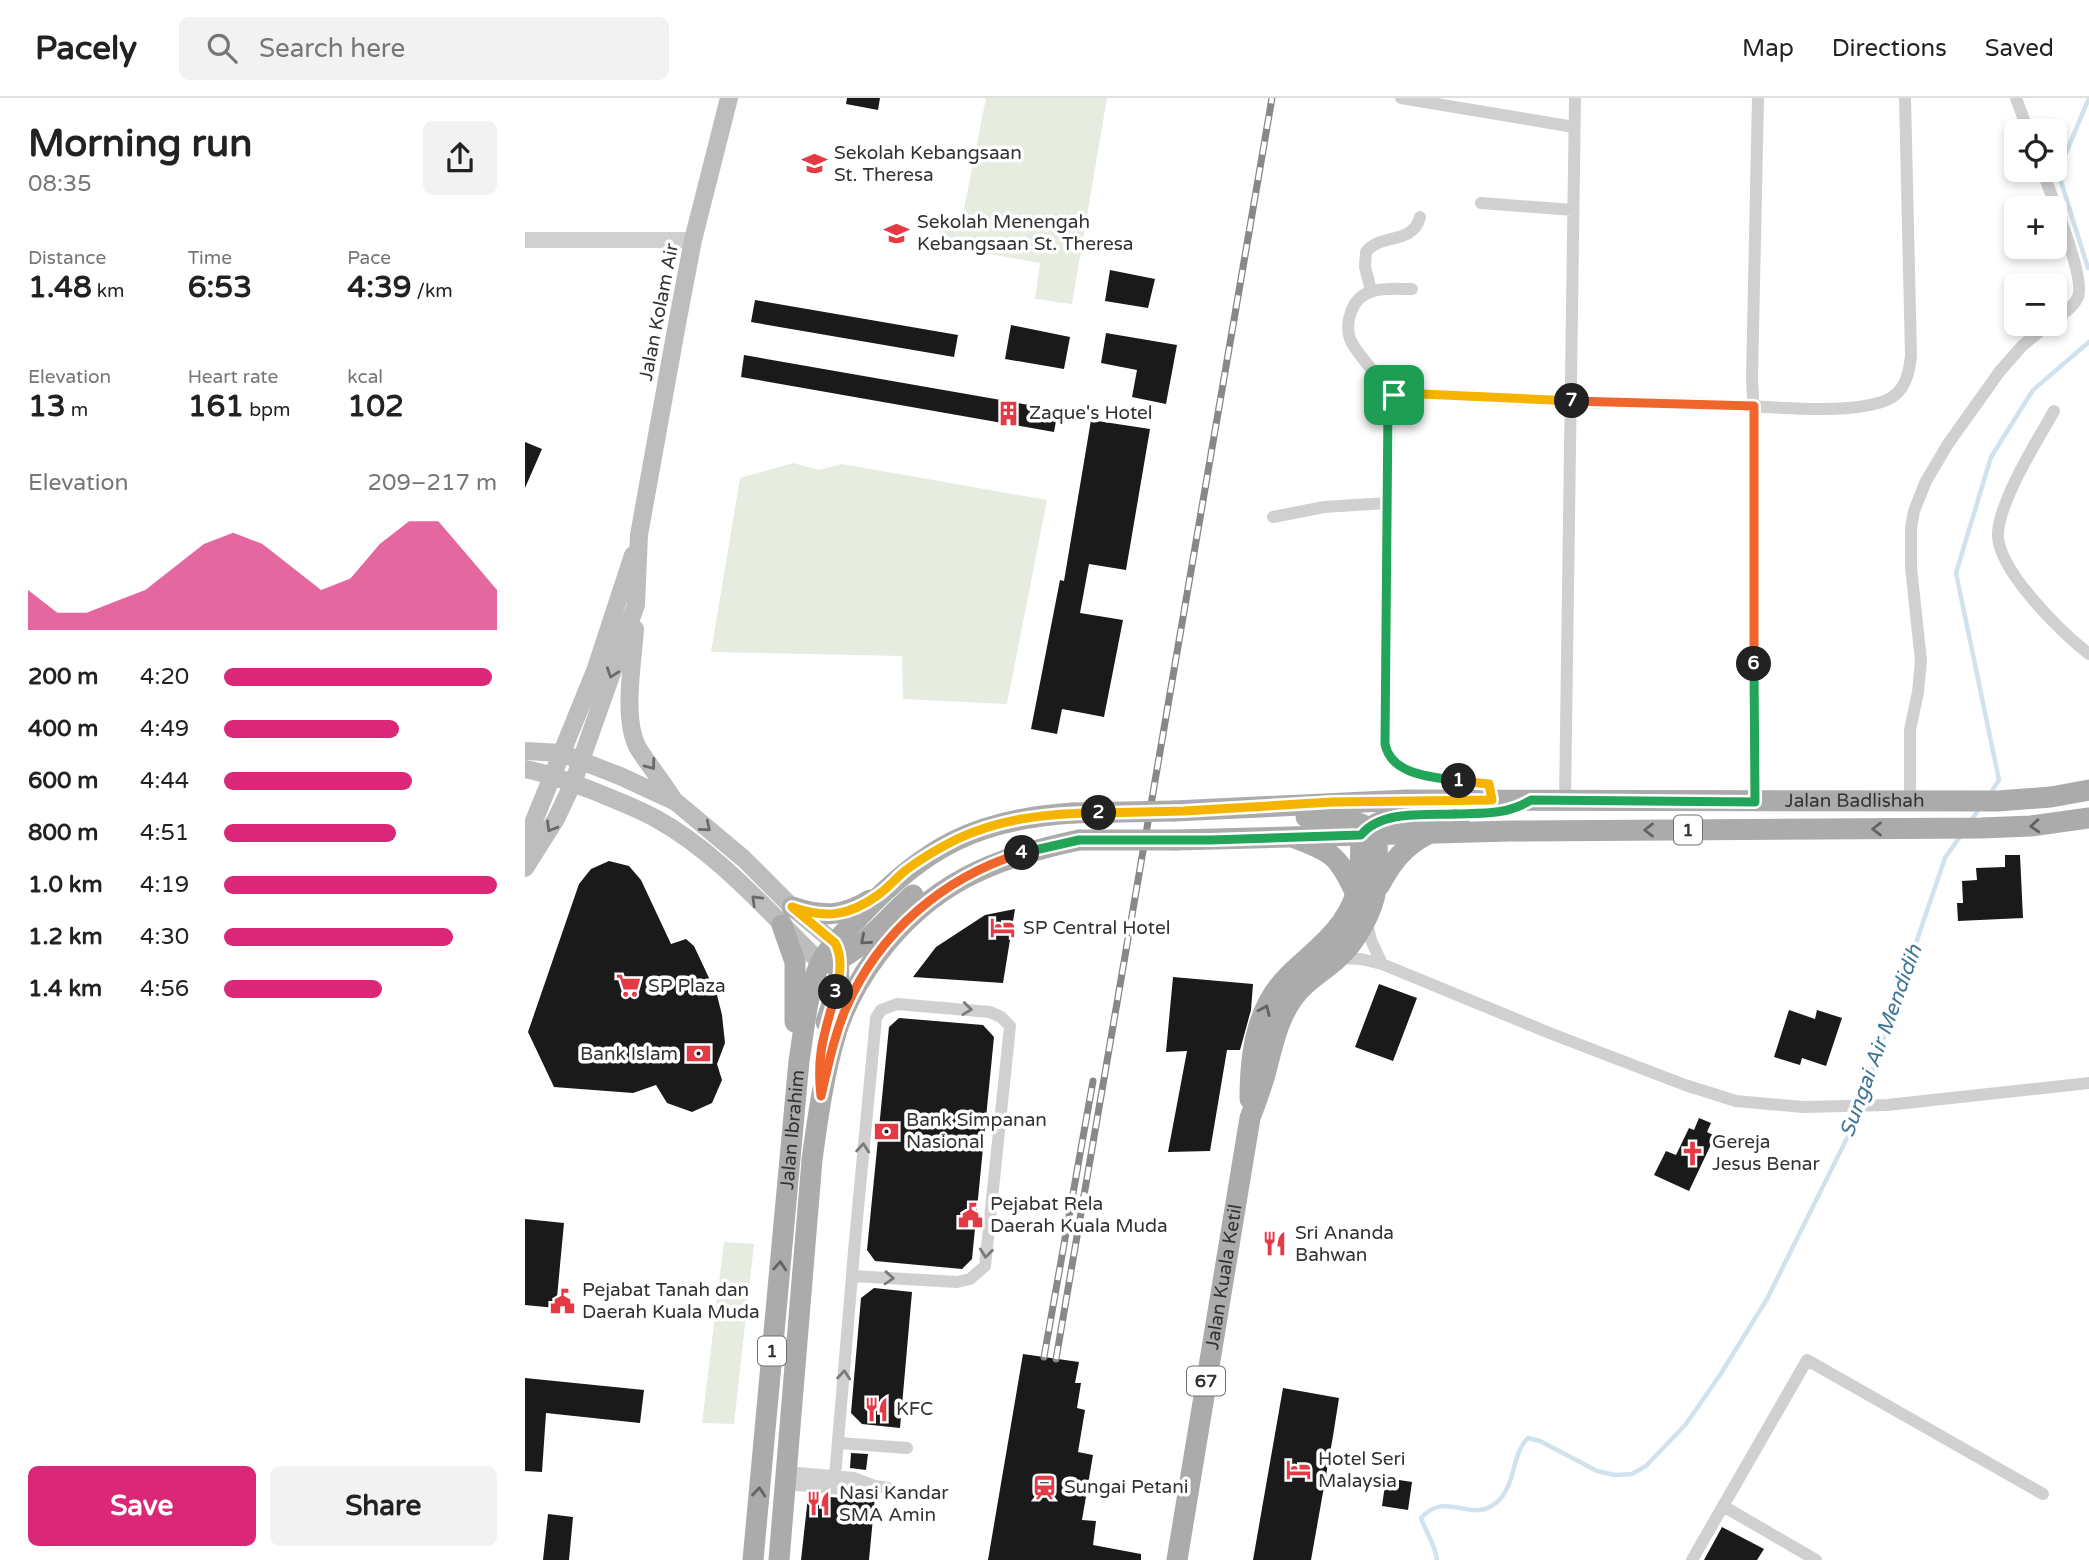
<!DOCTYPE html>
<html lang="en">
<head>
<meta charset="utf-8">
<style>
	body { margin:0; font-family:"Varela Round",sans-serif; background:#f2f2f2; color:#222; height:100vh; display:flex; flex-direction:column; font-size:26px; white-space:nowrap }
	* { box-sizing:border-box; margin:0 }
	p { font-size:23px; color:#767676 }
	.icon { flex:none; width:38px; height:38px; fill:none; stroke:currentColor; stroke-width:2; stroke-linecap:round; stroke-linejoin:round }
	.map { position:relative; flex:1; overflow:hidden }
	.details { display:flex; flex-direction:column; background:#fff; width:525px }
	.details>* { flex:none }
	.fabs { position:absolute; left:1479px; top:21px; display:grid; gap:14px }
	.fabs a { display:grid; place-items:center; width:63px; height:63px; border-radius:10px; background:#fff; box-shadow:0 4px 10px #0003; font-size:35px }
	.pin { position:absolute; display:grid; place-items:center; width:60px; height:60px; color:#fff; margin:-30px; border-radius:14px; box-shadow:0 4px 10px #0006 }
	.km { position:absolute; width:35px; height:35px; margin:-18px; border-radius:50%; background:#222; color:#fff; font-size:19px; line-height:35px; text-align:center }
	.round { display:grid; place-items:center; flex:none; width:74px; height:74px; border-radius:10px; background:#f2f2f2 }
	.head { display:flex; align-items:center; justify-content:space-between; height:119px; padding:0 28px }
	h1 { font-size:38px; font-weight:700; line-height:52px }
	.metrics { display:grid; grid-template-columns:repeat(3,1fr); gap:10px; height:119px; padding:7px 28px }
	.metrics div { display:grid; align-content:center }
	.metrics b { font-size:30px; font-weight:700 }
	.metrics small { font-size:19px; font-weight:400 }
	.metrics p { font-size:19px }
	.chart { height:196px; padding:14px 28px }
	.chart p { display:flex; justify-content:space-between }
	.chart svg { width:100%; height:126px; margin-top:7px; fill:#db2777; opacity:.7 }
	.action { display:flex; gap:14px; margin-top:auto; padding:14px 28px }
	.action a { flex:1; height:80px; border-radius:10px; background:#db2777; color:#fff; font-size:28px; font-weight:700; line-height:80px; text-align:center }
	.action a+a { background:#f2f2f2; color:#222 }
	ul { padding:0 28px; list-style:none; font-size:23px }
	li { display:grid; grid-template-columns:112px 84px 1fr; align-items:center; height:52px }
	li i { height:18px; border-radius:9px; background:#db2777 }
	header { display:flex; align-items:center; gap:42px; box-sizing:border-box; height:98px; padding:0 35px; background:#fff; border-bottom:2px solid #e0e0e0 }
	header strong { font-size:33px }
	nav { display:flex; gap:38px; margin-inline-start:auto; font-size:24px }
	.search { width:490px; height:63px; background:#f2f2f2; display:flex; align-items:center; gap:18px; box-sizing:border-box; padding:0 24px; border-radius:10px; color:#767676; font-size:26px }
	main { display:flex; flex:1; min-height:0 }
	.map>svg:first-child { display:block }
</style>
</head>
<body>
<header>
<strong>Pacely</strong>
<div class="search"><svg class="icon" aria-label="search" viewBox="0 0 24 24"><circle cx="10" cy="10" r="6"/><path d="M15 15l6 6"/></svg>Search here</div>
<nav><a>Map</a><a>Directions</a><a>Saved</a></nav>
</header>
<main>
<section class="details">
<div class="head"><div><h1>Morning run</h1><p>08:35</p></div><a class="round"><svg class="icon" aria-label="share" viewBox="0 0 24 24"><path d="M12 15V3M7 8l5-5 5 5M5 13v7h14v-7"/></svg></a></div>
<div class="metrics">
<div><p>Distance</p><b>1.48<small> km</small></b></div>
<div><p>Time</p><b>6:53</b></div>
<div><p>Pace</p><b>4:39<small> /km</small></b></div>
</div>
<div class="metrics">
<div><p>Elevation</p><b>13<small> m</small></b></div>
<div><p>Heart rate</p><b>161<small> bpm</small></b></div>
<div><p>kcal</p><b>102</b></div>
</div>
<div class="chart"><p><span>Elevation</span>209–217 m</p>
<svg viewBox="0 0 160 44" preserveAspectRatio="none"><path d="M0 44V30L10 38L20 38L30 34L40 30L50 22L60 14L70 10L80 14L90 22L100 30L110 26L120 14L130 6L140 6L150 18L160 30V44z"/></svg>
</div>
<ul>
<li><b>200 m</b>4:20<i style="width:98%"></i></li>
<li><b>400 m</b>4:49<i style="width:64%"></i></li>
<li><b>600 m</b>4:44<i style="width:69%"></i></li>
<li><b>800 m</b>4:51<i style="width:63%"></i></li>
<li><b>1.0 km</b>4:19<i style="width:100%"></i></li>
<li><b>1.2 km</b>4:30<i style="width:84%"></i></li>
<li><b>1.4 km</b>4:56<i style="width:58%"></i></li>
</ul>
<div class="action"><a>Save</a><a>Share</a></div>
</section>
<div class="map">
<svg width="1564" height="1462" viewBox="0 0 1564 1462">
	<rect width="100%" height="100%" fill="#fff"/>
	<path fill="#e6ecdf" d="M461 0H582L547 206 510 201 515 165 413 147 415 130 435 131Z
		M268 365 294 372 317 366 522 402 482 606 378 601 377 558 186 554 215 380Z
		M199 1144 229 1146 209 1326 177 1325Z"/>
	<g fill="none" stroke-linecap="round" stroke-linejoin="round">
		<path stroke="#cfe2ee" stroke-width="4.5" d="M1563 170 1533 74 1564 0
			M1465 696 1474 682 1431 475 1466 359 1508 292 1564 244
			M1445 724 1456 708
			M912 1462C910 1445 901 1435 896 1420 921 1391 947 1427 972 1404 991 1388 986 1357 1003 1340L1015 1343 1072 1373 1090 1377 1107 1376 1121 1368 1161 1326 1195 1277 1242 1201 1330 1024 1420 760 1436 737"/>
	</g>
	<path fill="#1a1a1a" d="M322 0H355L353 12 321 6Z
		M585 172 630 181 623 210 580 203Z
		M230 202 433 237 429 259 226 224Z
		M486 227 545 239 539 271 480 261Z
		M581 235 652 247 641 306 607 299 612 272 576 265Z
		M219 257 533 312 529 334 216 279Z
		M566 322 625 331 601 472 564 466 555 515 598 522 579 619 537 611 532 636 506 631 535 482 539 483Z
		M0 344 17 351 0 390Z
		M1480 757H1495L1498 820 1433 823 1432 805H1438L1437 783 1452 782 1451 770 1480 769Z
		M84 763 104 768 116 782 146 846 161 841 169 848 192 897 197 917 200 945 192 966 197 982 187 1005 167 1014 142 1005 131 987 108 995 29 989 3 934 54 786 66 771Z
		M490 811 478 885 388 879 411 849 460 817Z
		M648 879 728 886 726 912 715 952H702L685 1053 643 1054 662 953 641 954Z
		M854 886 892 900 868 963 830 949Z
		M1264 912 1290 921 1292 912 1317 920 1301 968 1277 960 1275 967 1249 959Z
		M374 920 458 927 469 939 447 1161 437 1171 350 1163 342 1152 364 929Z
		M1174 1020 1186 1025 1182 1034 1190 1038 1164 1093 1129 1077 1141 1053 1151 1057 1164 1030 1169 1032Z
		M0 1121 39 1125 31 1210 0 1207Z
		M349 1190 387 1194 375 1330 337 1326 326 1315 336 1200Z
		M498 1256 554 1264 550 1285H556L552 1310 560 1312 553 1354 568 1357 557 1422 571 1423 568 1447 616 1456V1462H463Z
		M0 1280 119 1292 115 1325 21 1315 17 1374 0 1373Z
		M758 1290 814 1300 808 1338 786 1462H728Z
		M326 1355 343 1356 341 1372 325 1370Z
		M861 1380 887 1384 883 1412 857 1408Z
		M285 1397 326 1401 350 1399 344 1462H276L283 1399Z
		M23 1416 48 1419 44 1462H18Z
		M1197 1429 1239 1451 1232 1462H1179Z"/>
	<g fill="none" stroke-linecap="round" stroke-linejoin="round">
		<path stroke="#d0d0d0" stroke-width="12" d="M876 0 1049 29
			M1491 0 1503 33
			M1517 72C1525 95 1561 179 1553 199 1549 209 1538 215 1530 222
			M956 105 1048 112
			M846 192 840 169 841 154C855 135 888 147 895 119
			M869 297C857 283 832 257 825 241 822 232 823 222 826 214 835 187 863 191 887 191
			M1529 313C1512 343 1476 400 1473 434 1470 470 1537 535 1564 556
			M748 419 799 409 862 405
			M967 702 964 686C935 679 874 685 861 652L862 405 865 302 875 295C940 298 1006 303 1071 305 1110 305 1149 304 1188 306 1234 307 1320 319 1362 302 1380 294 1384 276 1386 258L1380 0
			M1040 703 1050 0
			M1230 704 1229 321 1227 280 1233 0
			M1385 704V632L1393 594 1396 563 1386 469V430L1389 413 1401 383 1423 346 1475 273 1497 248 1524 226
			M841 820 846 842 857 866
			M813 860 836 861 857 866 1027 936 1160 987 1211 1003 1278 1009 1362 1007 1564 985
			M314 1345 382 1350
			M262 1374 329 1380 350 1388 363 1390
			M310 1378 327 1178 329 1153 351 920 356 912 372 906 465 914 476 919 485 928 460 1168 445 1181 432 1184 327 1178
			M261 1386 327 1392 350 1388
			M1198 1408 1291 1462
			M1167 1462 1282 1262 1518 1396"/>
		<path stroke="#d0d0d0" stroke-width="16" d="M0 142H168"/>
		<path stroke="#bdbdbd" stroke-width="18" d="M110 531C108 564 97 620 113 650 124 668 139 685 150 704
			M0 653 36 655 95 678 151 704 219 761 267 809 310 845
			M0 671C23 675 44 684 66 692 88 701 110 709 130 720 194 755 244 815 296 865
			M0 745 70 573 108 457
			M0 770 31 721 48 685 111 507 114 437 152 226 168 142 204 0"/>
		<g stroke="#ababab" stroke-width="21">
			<path id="s1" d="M649 713 882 702 1473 703 1526 699 1564 692"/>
			<path d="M781 719C806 718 833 718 852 737"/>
			<path d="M837 735C863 712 904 717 937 716"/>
			<path d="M772 741C810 755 814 760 831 796"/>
			<path d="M651 742 986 733 1456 730 1506 728 1564 720"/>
			<path d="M854 788C867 764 878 749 903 736"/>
			<path d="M267 809C297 819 318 819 345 802"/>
			<path d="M257 827 270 864V924"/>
			<path d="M296 865C326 868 365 815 388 797"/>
			<path d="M301 924 314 885 313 850"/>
			<path d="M725 1001C725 956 731 909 764 877 789 853 821 831 831 795 837 777 835 756 836 737"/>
			<path id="s2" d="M228 1462 274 963C279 933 282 891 296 864 305 847 321 833 334 819 399 749 452 721 548 715"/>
			<path d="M254 1462 287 1062C293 1018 299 974 312 932 321 904 335 880 352 857 406 785 468 760 554 742"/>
			<path id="s3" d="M652 1462 725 1020C730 1007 735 993 739 980 747 952 751 923 769 899 780 883 798 874 813 860 830 845 848 814 851 791 854 773 852 755 852 737"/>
		</g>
		<defs>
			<path id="rail" d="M519 1259 568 983
				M531 1261 747 0"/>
		</defs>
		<use href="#rail" stroke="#888" stroke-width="7"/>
		<use href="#rail" stroke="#fff" stroke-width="4.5" stroke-dasharray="13" stroke-linecap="butt"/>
		<path stroke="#ababab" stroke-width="21" d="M548 715 649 713
			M554 742H651"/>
	</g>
	<defs><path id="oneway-chevron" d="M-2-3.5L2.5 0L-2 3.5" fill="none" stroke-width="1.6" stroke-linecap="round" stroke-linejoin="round" transform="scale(1.75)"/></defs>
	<g stroke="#6a6a6a">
		<use href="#oneway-chevron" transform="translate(87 575) rotate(109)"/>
		<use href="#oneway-chevron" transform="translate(126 667) rotate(53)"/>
		<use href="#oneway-chevron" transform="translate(26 729) rotate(121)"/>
		<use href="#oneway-chevron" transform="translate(181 729) rotate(40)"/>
		<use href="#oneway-chevron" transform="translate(231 802) rotate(-136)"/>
	</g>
	<g stroke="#636363">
		<use href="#oneway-chevron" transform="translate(1510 728) rotate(176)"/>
		<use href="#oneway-chevron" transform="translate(1352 731) rotate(180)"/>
		<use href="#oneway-chevron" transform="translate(1124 732) rotate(180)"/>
		<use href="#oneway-chevron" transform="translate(340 842) rotate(139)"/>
		<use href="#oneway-chevron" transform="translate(740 912) rotate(-66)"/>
		<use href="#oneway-chevron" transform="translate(255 1168) rotate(-85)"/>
		<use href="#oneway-chevron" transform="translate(234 1394) rotate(-85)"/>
	</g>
	<g stroke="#7a7a7a">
		<use href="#oneway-chevron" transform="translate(442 911) rotate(7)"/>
		<use href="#oneway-chevron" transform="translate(338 1050) rotate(-85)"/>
		<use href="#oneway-chevron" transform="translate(461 1155) rotate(96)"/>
		<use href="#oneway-chevron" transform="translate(364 1180) rotate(4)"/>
		<use href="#oneway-chevron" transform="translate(319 1277) rotate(-85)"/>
	</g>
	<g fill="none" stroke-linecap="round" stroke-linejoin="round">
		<defs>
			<path id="split-1" d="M869 297 863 306 860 646C866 677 907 679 934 683"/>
			<path id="split-2" d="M574 715 659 713 807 704 967 702 964 686 934 683"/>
			<path id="split-3" d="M311 894C315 879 318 859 310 845L267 809C301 821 324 818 353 797 363 790 371 780 381 772 397 760 414 750 432 741 477 720 525 715 574 715"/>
			<path id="split-4" d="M311 894C300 934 291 955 296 998 303 968 309 938 321 910 354 834 419 779 497 755"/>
			<path id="split-5" d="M497 755 554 742H686L836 737C856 712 901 717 930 716"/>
			<path id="split-6" d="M930 716C958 715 982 717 1006 702L1230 704 1229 566"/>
			<path id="split-7" d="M1047 303 1229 308V566"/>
			<path id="split-8" d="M869 297 875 295 1047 303"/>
		</defs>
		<use href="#split-1" stroke="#fff" stroke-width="14"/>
		<use href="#split-2" stroke="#fff" stroke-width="14"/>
		<use href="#split-3" stroke="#fff" stroke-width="14"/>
		<use href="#split-4" stroke="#fff" stroke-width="14"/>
		<use href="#split-5" stroke="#fff" stroke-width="14"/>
		<use href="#split-6" stroke="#fff" stroke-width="14"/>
		<use href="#split-7" stroke="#fff" stroke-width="14"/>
		<use href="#split-8" stroke="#fff" stroke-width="14"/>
		<use href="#split-1" stroke="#22a559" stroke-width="9"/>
		<use href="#split-2" stroke="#f5b400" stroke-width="9"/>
		<use href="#split-3" stroke="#f5b400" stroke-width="9"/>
		<use href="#split-4" stroke="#f0652b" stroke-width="9"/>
		<use href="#split-5" stroke="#22a559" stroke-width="9"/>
		<use href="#split-6" stroke="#22a559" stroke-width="9"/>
		<use href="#split-7" stroke="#f0652b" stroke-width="9"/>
		<use href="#split-8" stroke="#f5b400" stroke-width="9"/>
	</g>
	<defs>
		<symbol id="school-bare" viewBox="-9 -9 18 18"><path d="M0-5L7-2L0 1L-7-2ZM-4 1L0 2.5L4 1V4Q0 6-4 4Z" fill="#e63946" stroke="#fff" stroke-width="2.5" paint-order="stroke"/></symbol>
		<symbol id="building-bare" viewBox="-9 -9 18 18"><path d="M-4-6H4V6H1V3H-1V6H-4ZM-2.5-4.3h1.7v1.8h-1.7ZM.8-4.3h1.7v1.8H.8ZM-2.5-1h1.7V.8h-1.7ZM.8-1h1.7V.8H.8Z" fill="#e63946" stroke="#fff" stroke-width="2.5" paint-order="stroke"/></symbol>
		<symbol id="hotel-bare" viewBox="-9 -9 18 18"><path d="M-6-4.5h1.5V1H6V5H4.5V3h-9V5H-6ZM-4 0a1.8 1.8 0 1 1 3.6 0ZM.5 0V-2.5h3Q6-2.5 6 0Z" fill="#e63946" stroke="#fff" stroke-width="2.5" paint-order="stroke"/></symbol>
		<symbol id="supermarket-bare" viewBox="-9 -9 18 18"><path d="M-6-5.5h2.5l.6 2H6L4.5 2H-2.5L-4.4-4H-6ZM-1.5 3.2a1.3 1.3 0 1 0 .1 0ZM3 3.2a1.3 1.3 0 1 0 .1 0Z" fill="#e63946" stroke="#fff" stroke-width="2.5" paint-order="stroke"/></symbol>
		<symbol id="bank-bare" viewBox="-9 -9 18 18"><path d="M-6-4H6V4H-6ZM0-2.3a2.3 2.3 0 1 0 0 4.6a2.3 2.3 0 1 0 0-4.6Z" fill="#e63946" stroke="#fff" stroke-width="2.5" paint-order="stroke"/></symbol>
		<symbol id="church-bare" viewBox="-9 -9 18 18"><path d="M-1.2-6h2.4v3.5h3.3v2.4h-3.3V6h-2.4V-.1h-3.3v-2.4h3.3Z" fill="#e63946" stroke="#fff" stroke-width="2.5" paint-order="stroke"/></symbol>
		<symbol id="civic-bare" viewBox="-9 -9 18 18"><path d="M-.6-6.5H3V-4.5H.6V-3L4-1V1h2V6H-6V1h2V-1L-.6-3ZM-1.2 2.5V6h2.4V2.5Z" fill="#e63946" stroke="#fff" stroke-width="2.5" paint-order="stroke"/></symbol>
		<symbol id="restaurant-bare" viewBox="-9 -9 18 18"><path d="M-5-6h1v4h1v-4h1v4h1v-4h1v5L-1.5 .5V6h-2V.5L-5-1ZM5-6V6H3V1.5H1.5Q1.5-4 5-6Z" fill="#e63946" stroke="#fff" stroke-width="2.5" paint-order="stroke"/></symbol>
		<symbol id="station-bare" viewBox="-9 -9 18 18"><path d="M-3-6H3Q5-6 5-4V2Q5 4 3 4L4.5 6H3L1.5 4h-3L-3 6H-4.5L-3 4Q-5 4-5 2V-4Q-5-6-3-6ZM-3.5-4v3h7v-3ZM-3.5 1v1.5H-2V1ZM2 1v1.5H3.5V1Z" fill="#e63946" stroke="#fff" stroke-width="2.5" paint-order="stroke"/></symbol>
	</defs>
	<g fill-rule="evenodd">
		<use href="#school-bare" x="272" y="48" width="35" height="35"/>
		<use href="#school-bare" x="354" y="118" width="35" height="35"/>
		<use href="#building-bare" x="466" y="298" width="35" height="35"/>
		<use href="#hotel-bare" x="460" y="812" width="35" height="35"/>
		<use href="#supermarket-bare" x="86" y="870" width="35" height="35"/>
		<use href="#bank-bare" x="156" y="938" width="35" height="35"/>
		<use href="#bank-bare" x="344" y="1016" width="35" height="35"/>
		<use href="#church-bare" x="1150" y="1038" width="35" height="35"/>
		<use href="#civic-bare" x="428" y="1100" width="35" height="35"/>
		<use href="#restaurant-bare" x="732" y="1128" width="35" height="35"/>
		<use href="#civic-bare" x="20" y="1186" width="35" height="35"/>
		<use href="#restaurant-bare" x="334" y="1294" width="35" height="35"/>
		<use href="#hotel-bare" x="756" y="1354" width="35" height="35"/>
		<use href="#station-bare" x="502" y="1372" width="35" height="35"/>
		<use href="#restaurant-bare" x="276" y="1388" width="35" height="35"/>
	</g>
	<g text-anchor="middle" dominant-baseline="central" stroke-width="7" stroke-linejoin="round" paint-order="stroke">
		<g fill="#fff" stroke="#707070" stroke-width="2">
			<rect x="1149" y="717.5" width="28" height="29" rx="5"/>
			<rect x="233" y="1238.5" width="28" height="29" rx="5"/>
			<rect x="662" y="1268.5" width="38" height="29" rx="5"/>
		</g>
		<g font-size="18" font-weight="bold" fill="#333">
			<text x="1163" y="732">1</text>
			<text x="247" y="1253">1</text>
			<text x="681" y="1283">67</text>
		</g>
		<g font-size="19" fill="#333" stroke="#fff" text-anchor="start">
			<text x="309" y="55">Sekolah Kebangsaan<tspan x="309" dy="22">St. Theresa</tspan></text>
			<text x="392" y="124">Sekolah Menengah<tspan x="392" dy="22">Kebangsaan St. Theresa</tspan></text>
			<text x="504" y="315">Zaque's Hotel</text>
			<text x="498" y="830">SP Central Hotel</text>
			<text x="123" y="888">SP Plaza</text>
			<text x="153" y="956" text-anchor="end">Bank Islam</text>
			<text x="381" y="1022">Bank Simpanan<tspan x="381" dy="22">Nasional</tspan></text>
			<text x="1187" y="1044">Gereja<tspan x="1187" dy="22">Jesus Benar</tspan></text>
			<text x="465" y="1106">Pejabat Rela<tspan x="465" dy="22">Daerah Kuala Muda</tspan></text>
			<text x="770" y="1135">Sri Ananda<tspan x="770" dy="22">Bahwan</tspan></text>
			<text x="57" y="1192">Pejabat Tanah dan<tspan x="57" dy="22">Daerah Kuala Muda</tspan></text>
			<text x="371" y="1311">KFC</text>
			<text x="793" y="1361">Hotel Seri<tspan x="793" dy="22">Malaysia</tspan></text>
			<text x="539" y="1389">Sungai Petani</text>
			<text x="314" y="1395">Nasi Kandar<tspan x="314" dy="22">SMA Amin</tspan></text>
		</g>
		<g font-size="19" fill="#333" stroke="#fff">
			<text transform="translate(134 214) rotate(-79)">Jalan Kolam Air</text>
			<text stroke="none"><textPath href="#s1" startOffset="681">Jalan Badlishah</textPath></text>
			<text stroke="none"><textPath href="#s2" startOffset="432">Jalan Ibrahim</textPath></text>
			<text stroke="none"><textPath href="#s3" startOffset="287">Jalan Kuala Ketil</textPath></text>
		</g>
		<g font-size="21" font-style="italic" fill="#3f7597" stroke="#fff">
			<text transform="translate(1356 943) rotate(-70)">Sungai Air Mendidih</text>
		</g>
	</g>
</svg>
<div class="fabs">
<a><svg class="icon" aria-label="locate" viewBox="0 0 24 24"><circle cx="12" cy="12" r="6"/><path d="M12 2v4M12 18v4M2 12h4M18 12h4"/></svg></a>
<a>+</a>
<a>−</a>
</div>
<div class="pin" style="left:869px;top:297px;background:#1e9e55"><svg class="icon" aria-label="arrive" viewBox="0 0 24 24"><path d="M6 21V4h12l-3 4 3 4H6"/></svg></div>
<b class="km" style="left:934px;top:683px">1</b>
<b class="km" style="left:574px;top:715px">2</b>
<b class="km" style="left:311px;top:894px">3</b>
<b class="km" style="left:497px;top:755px">4</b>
<b class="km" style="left:1229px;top:566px">6</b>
<b class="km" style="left:1047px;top:303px">7</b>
</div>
</main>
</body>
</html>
